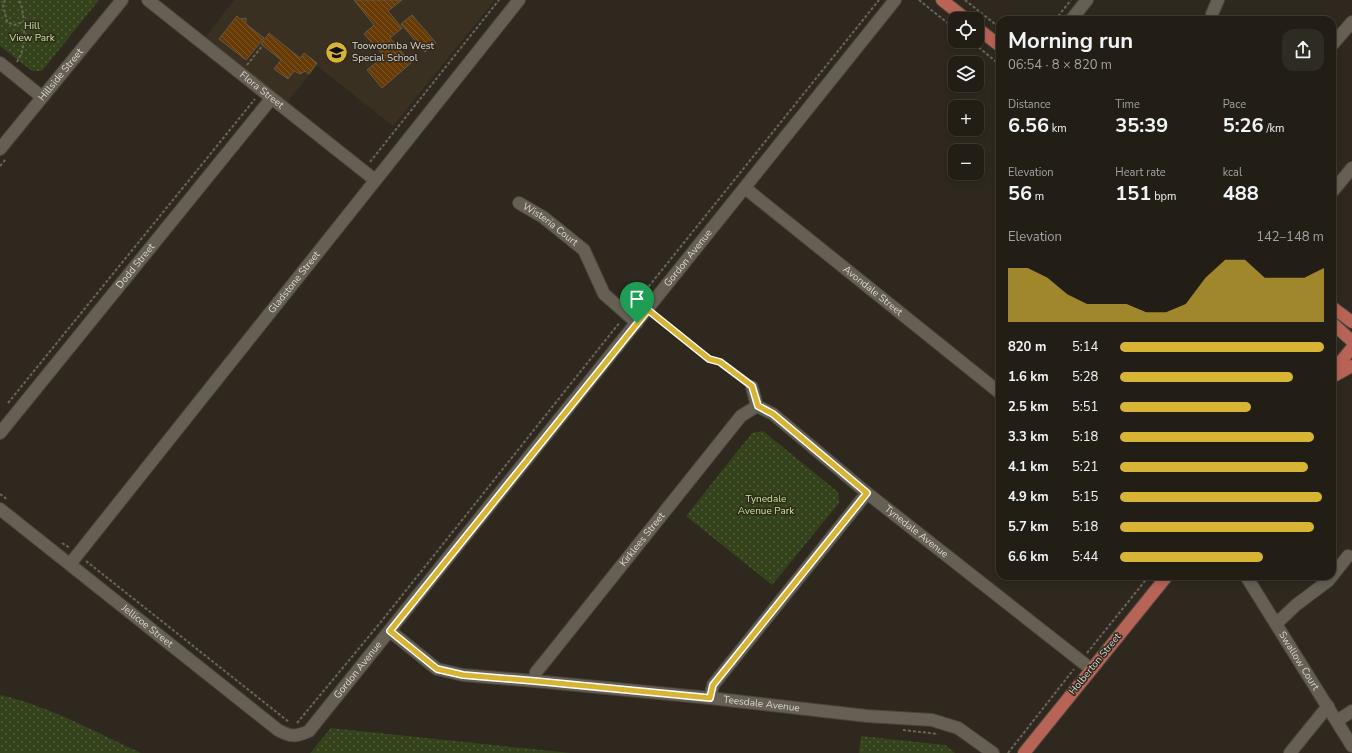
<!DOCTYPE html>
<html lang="en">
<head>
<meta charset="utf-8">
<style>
	body { margin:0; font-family:"Nunito Sans",sans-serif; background:#2e2b23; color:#f1f3f6; height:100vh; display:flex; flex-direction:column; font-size:15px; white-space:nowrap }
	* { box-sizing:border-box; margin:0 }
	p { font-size:13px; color:#a2a2a1 }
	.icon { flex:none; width:22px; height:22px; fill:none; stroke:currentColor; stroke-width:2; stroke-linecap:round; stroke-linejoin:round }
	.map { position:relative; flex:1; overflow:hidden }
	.sheet { position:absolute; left:996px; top:16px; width:340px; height:564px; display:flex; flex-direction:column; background:#221e16; border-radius:12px; box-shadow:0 2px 6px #0003,0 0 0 1px #3f3c35 }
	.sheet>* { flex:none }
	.buttons { position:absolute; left:948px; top:12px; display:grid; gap:8px }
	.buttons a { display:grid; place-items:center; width:36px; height:36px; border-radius:8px; background:#221e16; box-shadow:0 2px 6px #0003,0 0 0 1px #3f3c35; font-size:20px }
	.pin { position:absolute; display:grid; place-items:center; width:34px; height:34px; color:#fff; margin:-41px -17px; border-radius:50% 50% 50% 0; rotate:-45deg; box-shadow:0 0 4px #0007 }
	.pin .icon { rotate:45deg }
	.round { display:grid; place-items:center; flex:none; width:42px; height:42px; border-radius:12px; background:#2e2b23 }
	.headline { display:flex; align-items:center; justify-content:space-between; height:68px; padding:0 12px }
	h1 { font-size:22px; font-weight:700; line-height:30px }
	.figures { display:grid; grid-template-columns:repeat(3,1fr); gap:6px; height:68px; padding:4px 12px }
	.figures div { display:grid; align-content:center }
	.figures b { font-size:20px; font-weight:700 }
	.figures small { font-size:11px; font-weight:400 }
	.figures p { font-size:11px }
	.chart { height:112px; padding:8px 12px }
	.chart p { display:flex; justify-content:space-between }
	.chart svg { width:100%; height:72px; margin-top:4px; fill:#d8b434; opacity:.7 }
	ul { padding:0 12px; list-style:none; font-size:13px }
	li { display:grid; grid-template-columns:64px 48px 1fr; align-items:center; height:30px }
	li i { height:10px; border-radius:5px; background:#d8b434 }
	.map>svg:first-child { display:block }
</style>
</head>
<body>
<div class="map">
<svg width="1352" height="753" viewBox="0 0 1352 753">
	<defs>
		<pattern id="park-dots" width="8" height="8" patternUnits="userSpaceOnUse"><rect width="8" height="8" fill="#34431b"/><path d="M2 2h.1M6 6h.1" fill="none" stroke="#515d3b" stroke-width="1.8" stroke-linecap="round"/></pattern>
		<pattern id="building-back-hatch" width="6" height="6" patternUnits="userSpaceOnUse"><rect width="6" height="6" fill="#673b03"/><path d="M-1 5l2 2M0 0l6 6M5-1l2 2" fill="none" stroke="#7c5727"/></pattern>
	</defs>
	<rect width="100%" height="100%" fill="#2e281e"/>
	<path fill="#393021" d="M234 0H495L393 126 317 66 286 103 204 39Z"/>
	<path fill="url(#park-dots)" d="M0 0H99L42 71H32L0 46Z
		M763 431 838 492 839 503 772 585 686 516 752 433Z
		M0 695C46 705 98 733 141 753H0Z
		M331 728 571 753H310Z
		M861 736 945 745 955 753H859Z"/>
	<path fill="url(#building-back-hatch)" stroke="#625850" d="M354 0H402L388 11 402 28 390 38 411 63 382 88 367 70 384 56 364 34 374 25Z
		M412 15 436 43 425 52 401 24Z
		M237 16 240 19 246 18V24L264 38 246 60 219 39Z
		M269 33 300 58 304 53 317 63 309 74 305 71 300 74 294 71 288 79 274 69 281 60 261 44Z"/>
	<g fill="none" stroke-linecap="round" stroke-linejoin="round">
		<defs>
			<g id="minor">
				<path id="s1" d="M148 0 375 180"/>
				<path d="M1212 14 1218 0"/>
				<path d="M1071 20 1087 0"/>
				<path d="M1332 45 1352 22"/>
				<path d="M0 63 42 97"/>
				<path id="s2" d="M0 149 122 0"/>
				<path id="s3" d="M745 188 1000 393"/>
				<path d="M1332 192 1352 168"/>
				<path id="s4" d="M519 203 543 217 584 250 604 294 637 323"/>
				<path id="s5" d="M752 387 757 406 773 414 867 493 1091 669"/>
				<path id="s6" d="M0 433 271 99"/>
				<path id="s7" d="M0 509 278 730C291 737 296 737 309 731L895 0"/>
				<path id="s8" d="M70 564 519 0"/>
				<path id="s9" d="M1246 576 1352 746"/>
				<path d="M1332 576 1348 556"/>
				<path d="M1276 624 1296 605 1328 581 1332 576"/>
				<path id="s10" d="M390 631 437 669 463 675 535 681 710 698 867 716 932 720 958 728 993 753"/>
				<path id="s11" d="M535 681 536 672 546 660 741 416 757 406"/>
				<path d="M710 698 713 685 867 493"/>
				<path d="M1337 721 1352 711"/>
				<path d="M1290 753 1328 706"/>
			</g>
			<path id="major" d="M942 0 966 19
				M977 28 1000 46
				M1332 307 1352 322
				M1332 323 1352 341
				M1332 372 1352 348
				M1334 376 1352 366
				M1024 753 1167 576"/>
		</defs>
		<use href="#minor" stroke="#49443c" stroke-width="14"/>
		<use href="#major" stroke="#49443c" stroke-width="14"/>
		<path stroke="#6a655c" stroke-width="2" stroke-dasharray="3 2" stroke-linecap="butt" d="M5 0 3 5 7 22 14 25 23 22
			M919 0 955 29
			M965 0 1000 28
			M1055 20 1071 0
			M971 41 1000 65
			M17 62C18 60 20 57 21 54 26 41 25 12 19 0
			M247 65 263 45
			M370 162 499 0
			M0 166 6 159
			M633 306 879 0
			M655 315 709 359 720 362 744 381
			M1332 350 1337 342
			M8 403 255 99
			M0 494 8 500
			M62 543 70 548
			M86 561 289 722
			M1087 653 1149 576
			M297 723 380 623 620 322
			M903 730 938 734
			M1008 753 1074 669"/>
		<use href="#minor" stroke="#665f54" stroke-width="12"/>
		<use href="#major" stroke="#b76355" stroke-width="12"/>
	</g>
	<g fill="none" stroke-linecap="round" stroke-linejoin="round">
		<defs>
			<path id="route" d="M648 310 709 359 720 362 752 386 758 406 773 414 867 493 713 685 710 698 535 681 463 675 437 669 390 631Z"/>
		</defs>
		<use href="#route" stroke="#fff" stroke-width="8"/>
		<use href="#route" stroke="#d8b434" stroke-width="5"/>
	</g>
	<defs>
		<symbol id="school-disc" viewBox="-11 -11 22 22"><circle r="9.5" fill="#d8b434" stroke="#2e281e"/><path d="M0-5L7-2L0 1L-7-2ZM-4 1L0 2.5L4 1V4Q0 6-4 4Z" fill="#111"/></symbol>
	</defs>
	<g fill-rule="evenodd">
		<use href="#school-disc" x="324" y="40" width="25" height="25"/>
	</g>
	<g text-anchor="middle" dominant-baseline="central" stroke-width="3" stroke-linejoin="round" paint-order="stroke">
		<g font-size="10" fill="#c6e892" stroke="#2e281e">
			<text x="32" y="26">Hill<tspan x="32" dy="12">View Park</tspan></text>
			<text x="766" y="499">Tynedale<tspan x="766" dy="12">Avenue Park</tspan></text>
		</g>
		<g font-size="10" fill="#dbd7d1" stroke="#2e281e" text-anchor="start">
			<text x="352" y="46">Toowoomba West<tspan x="352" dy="12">Special School</tspan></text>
		</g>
		<g font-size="10" fill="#dbd7d1" stroke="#2e281e">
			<text stroke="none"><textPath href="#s2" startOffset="96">Hillside Street</textPath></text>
			<text stroke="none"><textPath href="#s1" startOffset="145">Flora Street</textPath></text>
			<text stroke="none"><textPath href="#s4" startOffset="38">Wisteria Court</textPath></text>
			<text stroke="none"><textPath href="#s7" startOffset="994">Gordon Avenue</textPath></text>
			<text stroke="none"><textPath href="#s6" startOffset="215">Dodd Street</textPath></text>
			<text stroke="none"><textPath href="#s8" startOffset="360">Gladstone Street</textPath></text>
			<text stroke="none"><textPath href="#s3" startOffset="164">Avondale Street</textPath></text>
			<text stroke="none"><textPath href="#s5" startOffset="223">Tynedale Avenue</textPath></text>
			<text stroke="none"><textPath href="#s11" startOffset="179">Kirklees Street</textPath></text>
			<text stroke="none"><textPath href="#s7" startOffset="188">Jellicoe Street</textPath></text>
			<text stroke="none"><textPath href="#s9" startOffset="100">Swallow Court</textPath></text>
			<text transform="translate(1095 664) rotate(-51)">Holberton Street</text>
			<text stroke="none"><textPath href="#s7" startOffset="466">Gordon Avenue</textPath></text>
			<text stroke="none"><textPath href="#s10" startOffset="387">Teesdale Avenue</textPath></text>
		</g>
	</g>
</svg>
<div class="buttons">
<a><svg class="icon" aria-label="locate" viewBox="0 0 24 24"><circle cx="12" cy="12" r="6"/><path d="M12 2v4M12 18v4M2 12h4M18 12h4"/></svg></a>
<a><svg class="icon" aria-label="layers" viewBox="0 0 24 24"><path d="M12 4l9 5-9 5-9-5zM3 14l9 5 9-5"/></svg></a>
<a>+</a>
<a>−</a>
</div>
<div class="pin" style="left:637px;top:323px;background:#1e9e55"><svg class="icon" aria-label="arrive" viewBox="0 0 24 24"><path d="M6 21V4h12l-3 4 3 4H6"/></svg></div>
<section class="sheet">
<div class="headline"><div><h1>Morning run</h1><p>06:54 · 8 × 820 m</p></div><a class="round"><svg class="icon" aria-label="share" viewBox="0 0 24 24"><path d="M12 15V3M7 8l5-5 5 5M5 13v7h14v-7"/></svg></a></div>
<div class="figures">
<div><p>Distance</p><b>6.56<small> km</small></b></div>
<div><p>Time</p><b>35:39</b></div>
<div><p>Pace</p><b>5:26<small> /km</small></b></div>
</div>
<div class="figures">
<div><p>Elevation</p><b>56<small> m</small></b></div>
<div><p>Heart rate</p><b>151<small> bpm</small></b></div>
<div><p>kcal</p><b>488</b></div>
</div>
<div class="chart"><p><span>Elevation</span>142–148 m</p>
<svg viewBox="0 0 160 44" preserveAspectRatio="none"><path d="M0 44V11L10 11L20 17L30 27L40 33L50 33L60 33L70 38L80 38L90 33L100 17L110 6L120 6L130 17L140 17L150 17L160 11V44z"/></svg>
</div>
<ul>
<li><b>820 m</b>5:14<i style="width:100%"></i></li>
<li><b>1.6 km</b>5:28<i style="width:85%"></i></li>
<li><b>2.5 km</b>5:51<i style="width:64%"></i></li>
<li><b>3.3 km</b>5:18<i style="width:95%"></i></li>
<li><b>4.1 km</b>5:21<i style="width:92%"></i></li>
<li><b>4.9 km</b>5:15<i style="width:99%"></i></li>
<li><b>5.7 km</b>5:18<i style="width:95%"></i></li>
<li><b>6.6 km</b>5:44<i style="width:70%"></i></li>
</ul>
</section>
</div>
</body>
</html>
